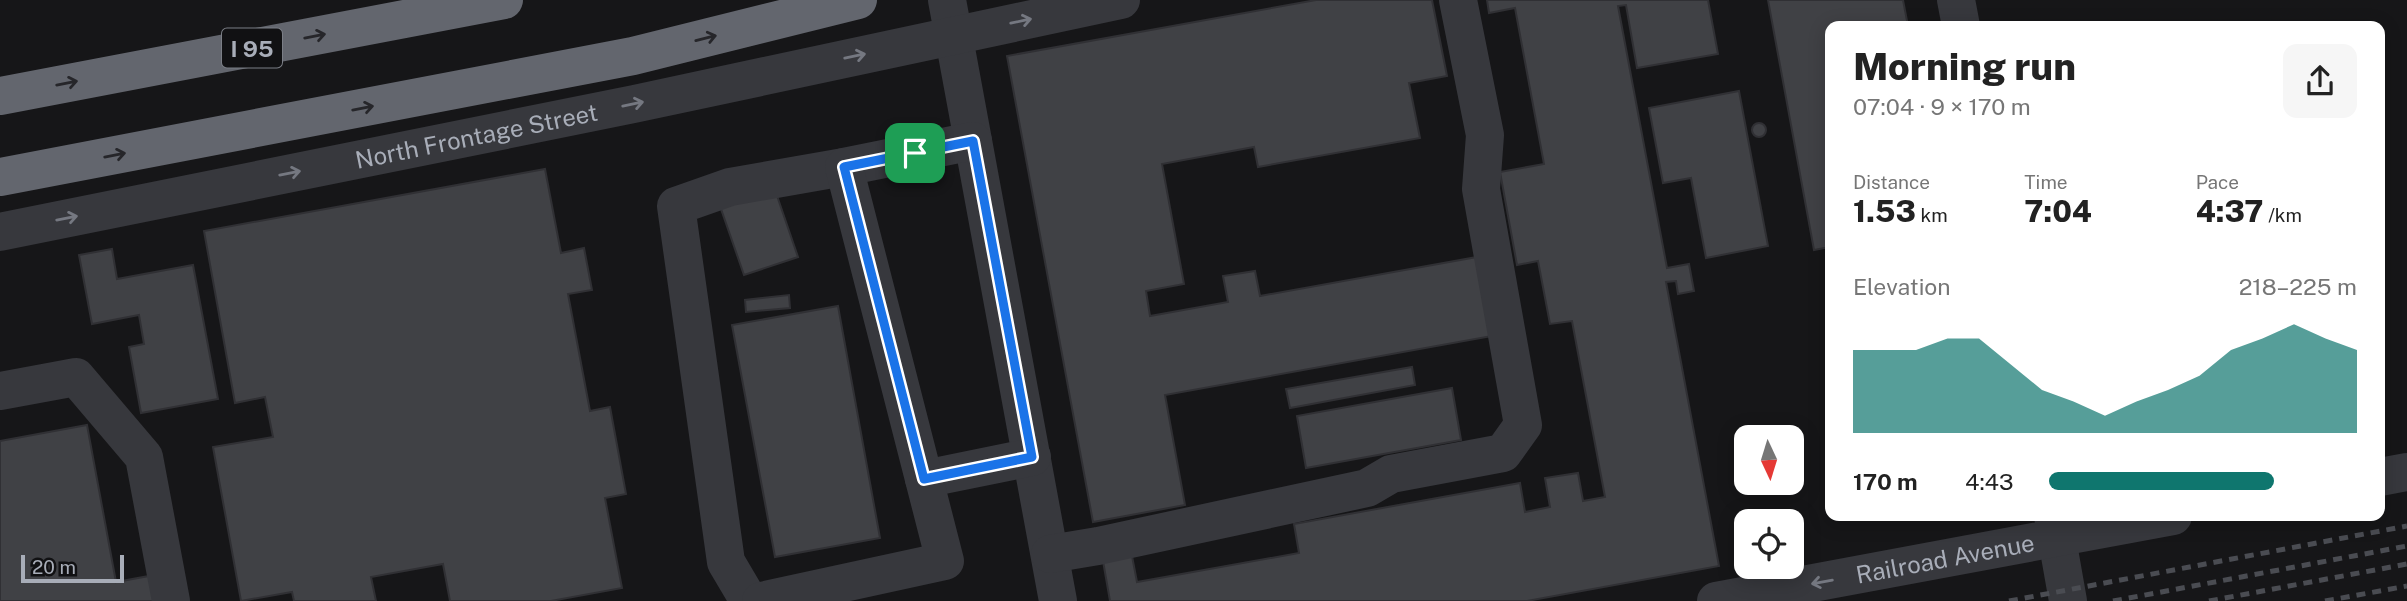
<!DOCTYPE html>
<html lang="en">
<head>
<meta charset="utf-8">
<style>
	body { margin:0; font-family:"Public Sans",sans-serif; background:#f6f6f6; color:#222; height:100vh; display:flex; flex-direction:column; font-size:26px; white-space:nowrap }
	* { box-sizing:border-box; margin:0 }
	p { font-size:23px; color:#767676 }
	.icon { flex:none; width:38px; height:38px; fill:none; stroke:currentColor; stroke-width:2; stroke-linecap:round; stroke-linejoin:round }
	.map { position:relative; flex:1; overflow:hidden }
	.drawer { position:absolute; left:1825px; top:21px; width:560px; height:500px; display:flex; flex-direction:column; background:#fff; border-radius:14px; box-shadow:0 4px 18px #0003 }
	.drawer>* { flex:none }
	.needle { width:46px; rotate:176deg }
	.controls { position:absolute; left:1734px; top:425px; display:grid; gap:14px }
	.controls a { display:grid; place-items:center; width:70px; height:70px; border-radius:14px; background:#fff; box-shadow:0 4px 18px #0003; font-size:35px }
	.scale { position:absolute; left:21px; bottom:18px; width:103px; box-sizing:border-box; padding-left:7px; border:4px solid #a8adb8; border-top:0; font-size:19px; line-height:24px; white-space:nowrap; color:#a8adb8; -webkit-text-stroke:5px #111113; paint-order:stroke }
	.pin { position:absolute; display:grid; place-items:center; width:60px; height:60px; color:#fff; margin:-30px; border-radius:14px; box-shadow:0 4px 10px #0006 }
	.round { display:grid; place-items:center; flex:none; width:74px; height:74px; border-radius:14px; background:#f6f6f6 }
	.head { display:flex; align-items:center; justify-content:space-between; height:119px; padding:0 28px }
	h1 { font-size:38px; font-weight:800; line-height:52px }
	.metrics { display:grid; grid-template-columns:repeat(3,1fr); gap:10px; height:119px; padding:7px 28px }
	.metrics div { display:grid; align-content:center }
	.metrics b { font-size:30px; font-weight:800 }
	.metrics small { font-size:19px; font-weight:400 }
	.metrics p { font-size:19px }
	.chart { height:196px; padding:14px 28px }
	.chart p { display:flex; justify-content:space-between }
	.chart svg { width:100%; height:126px; margin-top:7px; fill:#0f766e; opacity:.7 }
	ul { padding:0 28px; list-style:none; font-size:23px }
	li { display:grid; grid-template-columns:112px 84px 1fr; align-items:center; height:52px }
	li i { height:18px; border-radius:9px; background:#0f766e }
	.map>svg:first-child { display:block }
</style>
</head>
<body>
<div class="map">
<svg width="2407" height="601" viewBox="0 0 2407 601">
	<rect width="100%" height="100%" fill="#161618"/>
	<path fill="#404145" stroke="#303034" stroke-width="2" d="M1316 0H1432L1447 76 1409 83 1420 138 1258 167 1254 147 1162 164 1184 284 1146 291 1150 316 1228 302 1223 276 1255 271 1260 296 1477 257 1492 336 1165 395 1185 505 1093 522 1007 56Z
		M1487 0H1708L1718 54 1637 68 1626 5 1618 6 1667 268 1689 264 1694 291 1678 294 1676 281 1666 282 1719 566 1527 601H1110L1103 561 1132 556 1137 582 1299 553 1294 524 1520 483 1525 512 1550 507 1545 478 1578 473 1583 501 1605 497 1572 321 1550 324 1538 261 1517 265 1500 172 1544 164 1515 8 1489 13Z
		M1768 0H1903L1908 26H1830V247L1814 250Z
		M1739 91 1768 246 1706 258 1691 178 1663 183 1649 108Z
		M1752 130a7 7 0 1 1 14 0a7 7 0 1 1-14 0Z
		M545 169 561 253 584 248 592 290 568 294 590 411 610 407 626 494 605 498 622 588 551 601H450L443 564 371 577 376 601H294L292 592 241 601 213 447 273 437 265 397 235 403 204 231Z
		M774 187 798 257 744 275 720 206Z
		M112 249 117 279 193 265 218 399 141 413 129 347 144 344 139 315 92 324 79 255Z
		M789 295 790 308 746 312 745 300Z
		M838 306 880 538 775 557 732 325Z
		M1412 367 1415 385 1290 408 1286 389Z
		M1452 388 1461 440 1306 468 1297 416Z
		M87 425 116 582 149 576 154 601H0V441Z"/>
	<g fill="none" stroke-linecap="round" stroke-linejoin="round">
		<g stroke="#37383d" stroke-width="38">
			<path d="M947 0 1058 601"/>
			<path d="M1956 0 1961 26"/>
			<path id="s1" d="M0 232 634 104 1121 0"/>
			<path d="M0 391 76 377 144 457 171 601"/>
			<path d="M2380 477 2407 472"/>
			<path d="M924 479 1032 457"/>
			<path d="M2053 516 2068 601"/>
			<path d="M1050 554 1098 546 1367 488 1391 474 1503 453 1523 425 1481 189 1485 135 1458 0"/>
			<path d="M749 601 726 562 676 206 730 187 844 167 973 141"/>
			<path d="M761 601 945 561 844 167"/>
			<path id="s2" d="M1716 601 2173 516"/>
		</g>
		<path stroke="#63666e" stroke-width="38" d="M0 96 504 0
			M0 177 633 56 858 0"/>
		<path stroke="#4a4c52" stroke-width="5" stroke-dasharray="9 7" stroke-linecap="butt" d="M2009 601 2407 526
			M2113 601 2407 546
			M2209 601 2407 564
			M2325 601 2407 586"/>
	</g>
	<defs><path id="oneway-shaft" d="M-6 0H5M1.5-3L5.5 0L1.5 3" fill="none" stroke-width="1.6" stroke-linecap="round" stroke-linejoin="round" transform="scale(1.75)"/></defs>
	<g stroke="#757881">
		<use href="#oneway-shaft" transform="translate(1021 21) rotate(-12)"/>
		<use href="#oneway-shaft" transform="translate(855 56) rotate(-12)"/>
		<use href="#oneway-shaft" transform="translate(633 104) rotate(-12)"/>
		<use href="#oneway-shaft" transform="translate(290 173) rotate(-11)"/>
		<use href="#oneway-shaft" transform="translate(67 218) rotate(-11)"/>
		<use href="#oneway-shaft" transform="translate(1822 582) rotate(170)"/>
	</g>
	<g stroke="#26262a">
		<use href="#oneway-shaft" transform="translate(315 36) rotate(-11)"/>
		<use href="#oneway-shaft" transform="translate(706 38) rotate(-14)"/>
		<use href="#oneway-shaft" transform="translate(67 83) rotate(-11)"/>
		<use href="#oneway-shaft" transform="translate(363 108) rotate(-11)"/>
		<use href="#oneway-shaft" transform="translate(115 155) rotate(-11)"/>
	</g>
	<g fill="none" stroke-linecap="round" stroke-linejoin="round">
		<defs>
			<path id="route" d="M973 141 1032 457 924 479 844 167Z"/>
		</defs>
		<use href="#route" stroke="#fff" stroke-width="14"/>
		<use href="#route" stroke="#1a73e8" stroke-width="9"/>
	</g>
	<g text-anchor="middle" dominant-baseline="central" stroke-width="5" stroke-linejoin="round" paint-order="stroke">
		<rect fill="#111113" stroke="#7b7e86" stroke-width="2" x="222" y="28.5" width="60" height="39" rx="5"/>
		<g font-size="23" font-weight="bold" fill="#a8adb8">
			<text x="252" y="48">I 95</text>
		</g>
		<g font-size="24" fill="#a8adb8" stroke="#111113">
			<text stroke="none"><textPath href="#s1" startOffset="486">North Frontage Street</textPath></text>
			<text stroke="none"><textPath href="#s2" startOffset="233">Railroad Avenue</textPath></text>
		</g>
	</g>
</svg>
<div class="controls">
<a><svg class="needle" viewBox="-14 -14 28 28"><path d="M0-13l5 13h-10z" fill="#e53935"/><path d="M0 13l5-13h-10z" fill="#767676"/></svg></a>
<a><svg class="icon" aria-label="locate" viewBox="0 0 24 24"><circle cx="12" cy="12" r="6"/><path d="M12 2v4M12 18v4M2 12h4M18 12h4"/></svg></a>
</div>
<div class="scale">20 m</div>
<div class="pin" style="left:915px;top:153px;background:#1e9e55"><svg class="icon" aria-label="arrive" viewBox="0 0 24 24"><path d="M6 21V4h12l-3 4 3 4H6"/></svg></div>
<section class="drawer">
<div class="head"><div><h1>Morning run</h1><p>07:04 · 9 × 170 m</p></div><a class="round"><svg class="icon" aria-label="share" viewBox="0 0 24 24"><path d="M12 15V3M7 8l5-5 5 5M5 13v7h14v-7"/></svg></a></div>
<div class="metrics">
<div><p>Distance</p><b>1.53<small> km</small></b></div>
<div><p>Time</p><b>7:04</b></div>
<div><p>Pace</p><b>4:37<small> /km</small></b></div>
</div>
<div class="chart"><p><span>Elevation</span>218–225 m</p>
<svg viewBox="0 0 160 44" preserveAspectRatio="none"><path d="M0 44V15L10 15L20 15L30 11L40 11L50 20L60 29L70 33L80 38L90 33L100 29L110 24L120 15L130 11L140 6L150 11L160 15V44z"/></svg>
</div>
<ul>
<li><b>170 m</b>4:43<i style="width:73%"></i></li>
</ul>
</section>
</div>
</body>
</html>
